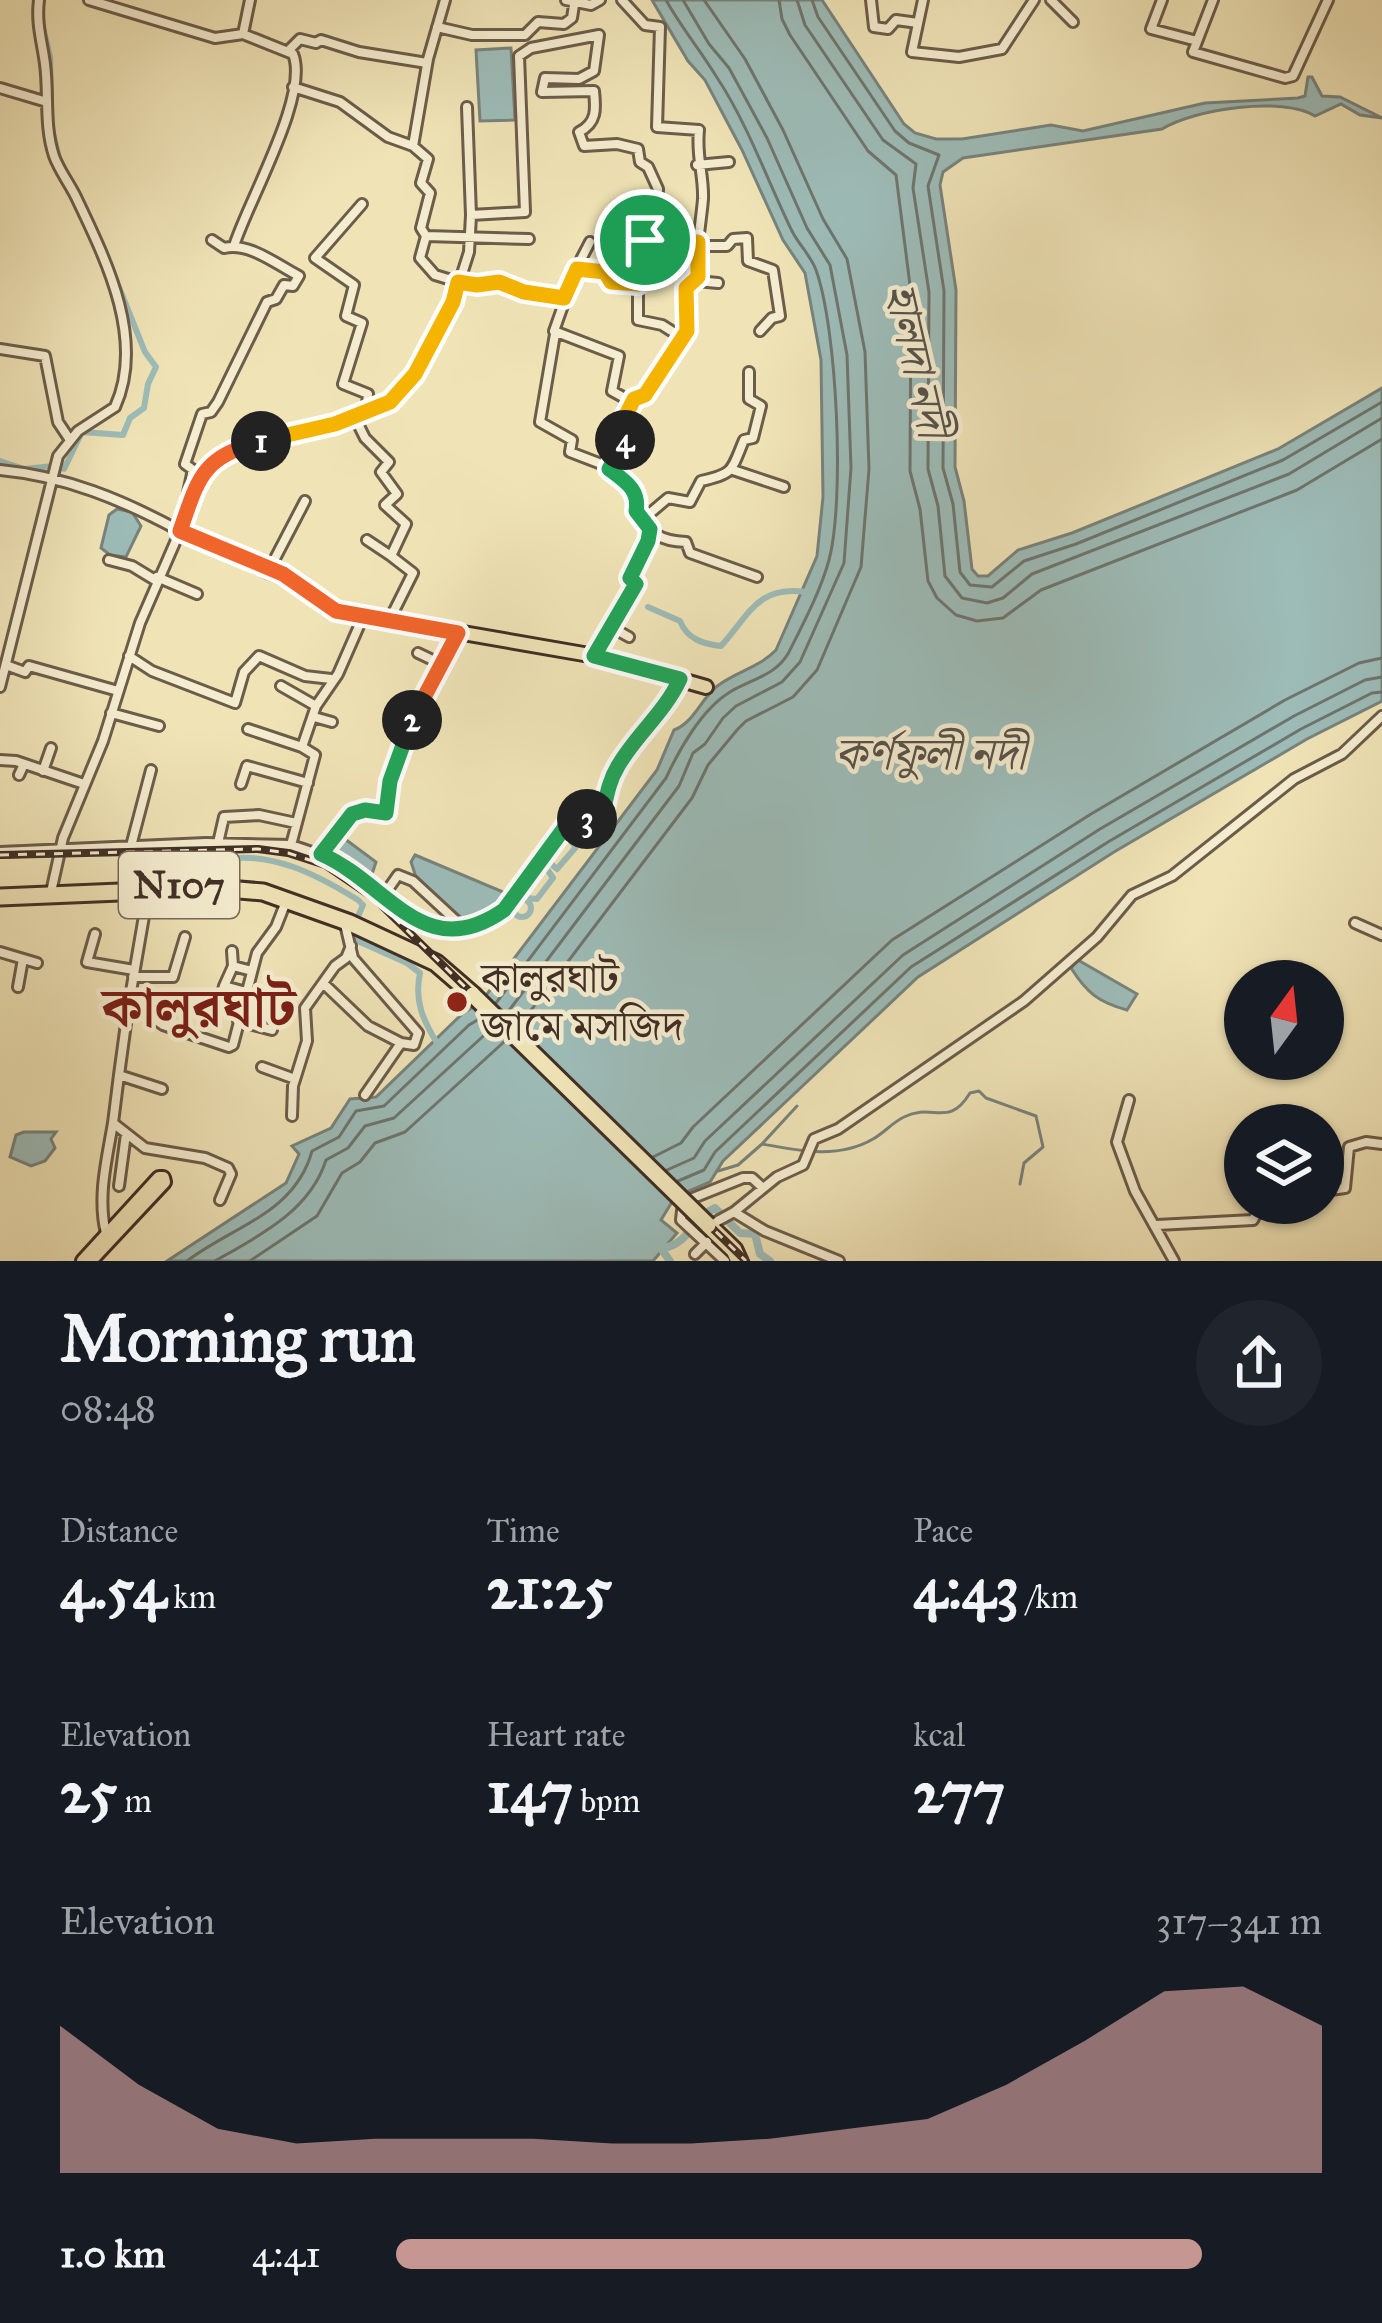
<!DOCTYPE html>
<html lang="en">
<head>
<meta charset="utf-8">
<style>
	body { margin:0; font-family:"IM FELL Great Primer","Noto Serif Bengali",serif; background:#20242c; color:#f1f3f6; height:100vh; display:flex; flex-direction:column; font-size:45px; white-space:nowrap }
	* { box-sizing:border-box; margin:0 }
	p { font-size:39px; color:#9ea1a6 }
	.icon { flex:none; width:66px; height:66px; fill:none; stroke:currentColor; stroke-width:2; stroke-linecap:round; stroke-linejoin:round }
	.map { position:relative; height:1261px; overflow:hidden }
	.sheet { display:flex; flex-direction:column; background:#171b24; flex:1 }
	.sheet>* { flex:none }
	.needle { width:78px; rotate:15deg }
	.buttons { position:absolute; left:1224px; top:960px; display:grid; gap:24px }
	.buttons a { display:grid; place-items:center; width:120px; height:120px; border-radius:50%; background:#171b24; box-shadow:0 3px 9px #0004; font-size:60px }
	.pin { position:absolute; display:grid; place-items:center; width:102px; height:102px; color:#fff; margin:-51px; border:6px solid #fff; border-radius:50%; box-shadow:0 3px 12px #0007 }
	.km { position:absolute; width:60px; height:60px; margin:-30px; border-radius:50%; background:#222; color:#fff; font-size:33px; line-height:60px; text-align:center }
	.round { display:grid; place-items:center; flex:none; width:126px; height:126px; border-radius:63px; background:#20242c }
	.headline { display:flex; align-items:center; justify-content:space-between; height:204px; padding:0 60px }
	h1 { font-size:66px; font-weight:800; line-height:90px }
	.stats { display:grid; grid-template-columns:repeat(3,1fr); gap:18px; height:204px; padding:12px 60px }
	.stats div { display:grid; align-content:center }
	.stats b { font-size:60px; font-weight:800 }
	.stats small { font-size:33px; font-weight:400 }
	.stats p { font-size:33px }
	.chart { height:336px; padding:24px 60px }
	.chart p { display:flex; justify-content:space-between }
	.chart svg { width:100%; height:216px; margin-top:12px; fill:#c59692; opacity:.7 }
	ul { padding:0 60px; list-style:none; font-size:39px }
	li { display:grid; grid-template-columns:192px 144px 1fr; align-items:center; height:90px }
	li i { height:30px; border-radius:15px; background:#c59692 }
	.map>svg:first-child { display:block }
</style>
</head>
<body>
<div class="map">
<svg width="1382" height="1261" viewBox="0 0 1382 1261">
	<rect width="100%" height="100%" fill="#f0e4b7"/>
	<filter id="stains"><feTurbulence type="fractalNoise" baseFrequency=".00167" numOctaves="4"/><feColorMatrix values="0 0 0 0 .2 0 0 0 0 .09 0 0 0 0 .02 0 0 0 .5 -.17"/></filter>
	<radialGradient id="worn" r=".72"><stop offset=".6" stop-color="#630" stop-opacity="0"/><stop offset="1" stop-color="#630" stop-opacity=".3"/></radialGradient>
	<path fill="#9dbcb8" stroke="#78837d" stroke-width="3" d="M652 0H822L904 124 915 133 936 139H962L1051 125 1083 131 1205 103 1298 98 1305 96 1308 77H1312L1322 96 1340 97 1382 118 1360 115 1341 104 1315 116C1283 96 1194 109 1162 129L963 158 943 172 940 185 956 290 955 467 964 501 972 569 978 576H988L1018 550 1072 533 1278 449 1382 388V701L1307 739 1114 852 918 977 723 1161 710 1182 675 1197 661 1220 677 1233 653 1261H167L286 1183 299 1154 292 1146 331 1128 350 1099 376 1097 462 1014 481 1002 657 770 674 730C693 723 700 701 716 687 734 672 759 668 776 650L817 556 823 497 821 360 805 273 783 240 742 150 705 80 688 61Z
		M511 48 515 120 480 121 476 50Z
		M117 509 132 512 141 526 126 557 110 555 101 548 109 515Z
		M341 836 376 862 370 880 325 854Z
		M415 855 508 894 490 913 466 923 418 883 411 862Z
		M1078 960 1137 994 1127 1010C1098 1002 1087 993 1071 968Z
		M24 1132H56L51 1139 55 1148 45 1161 31 1166 10 1157 16 1135Z"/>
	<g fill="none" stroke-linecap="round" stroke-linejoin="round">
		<path stroke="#6e756e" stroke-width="3" d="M779 0 782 19 790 35 868 151 896 175 911 293 910 471 920 509 928 581 937 598 956 615 977 621 1003 618 1041 590 1297 490 1382 439
			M797 0 805 25 883 140 916 164 913 188 929 292 928 469 938 506 945 576 962 598 987 603 1003 598 1032 574 1289 474 1382 418
			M812 0 818 17 895 131 909 143 939 155 928 186 944 291 943 468 953 504 960 572 970 585 992 587 1024 561 1076 544 1283 460 1382 402
			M496 1003 666 778C679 750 702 709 730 692 751 679 776 676 789 652 803 624 821 590 829 560 845 500 837 328 816 270 811 256 799 245 792 231 767 180 748 124 716 76 700 50 681 27 666 0
			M507 1013 679 786 693 753 705 744 723 718 736 706 782 682 800 662 844 563 851 468 847 355 830 265 807 228 767 138 729 68 709 44 683 0
			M519 1026 692 798 708 765 737 730 746 721 793 697 817 670 861 567 869 469 865 352 847 259 823 219 783 130 745 59 704 0
			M653 1157 681 1143 693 1127 892 940 1091 814 1285 700 1359 663 1382 658
			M667 1170 694 1158 705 1141 903 955 1100 829 1294 716 1365 680 1382 677
			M678 1181 704 1170 715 1152 911 967 1108 842 1301 729 1372 693 1382 692
			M187 1261C235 1225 295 1213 312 1151L339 1137 356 1111 384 1106 469 1025 481 1018
			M215 1261C259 1236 310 1211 326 1160L348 1148 365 1126 394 1118 492 1028
			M250 1261 317 1216 342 1173 360 1162 375 1143 405 1132 505 1041"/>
		<path stroke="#78837d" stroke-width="3" d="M762 1144 797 1106
			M718 1171 738 1165 762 1144C800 1151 839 1159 873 1139 884 1133 893 1122 904 1117 933 1102 948 1129 970 1093L979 1091 986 1098 1036 1116 1043 1147 1024 1163 1020 1184"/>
		<path stroke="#9dbcb8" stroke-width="6" d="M42 24 50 57 51 112
			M51 125 59 158 89 217
			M0 461 24 469 53 466
			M58 467 64 469 82 432 123 435 130 418 144 408 148 384 156 367 145 352 100 240
			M648 607 680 621C687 639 703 644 721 646 750 614 758 585 806 592
			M567 836 576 847 557 869 549 862Z
			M149 854V868L156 874 216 870 220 860C270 850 316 874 358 900L363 905 356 921
			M547 869 553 878 537 899 526 898 523 894 541 870Z
			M513 908a9 9 0 1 1 18 0a9 9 0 1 1-18 0Z
			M351 938 407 963 420 973C414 1001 423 1020 437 1043"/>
		<path stroke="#9dbcb8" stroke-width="8" d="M657 1243 670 1261
			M663 1248C688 1245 693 1218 715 1208L740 1233 755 1234 760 1254 770 1261"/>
		<defs>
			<path id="minor" d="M89 0 215 38 243 34
				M445 0 428 59 413 146 428 159 421 183 430 193 421 228 426 236 420 258 435 275 458 282 477 285 499 282 524 292 564 299
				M566 0 591 5 600 0
				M622 0 645 25 660 27 657 127 699 130C696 157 704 175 703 199 701 224 695 250 698 277L686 288 687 331 645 395 632 402
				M871 0 874 27 888 29 896 20 918 23
				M923 0 912 52 959 57 1002 49 1034 0
				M1051 0 1073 22
				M1162 0 1151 29 1197 41
				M1213 0 1193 52 1285 78 1293 76 1328 0
				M437 27 472 35H525L538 22 564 24 572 18 574 5
				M288 51 300 39 316 43 321 40 359 52 427 63
				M293 87 340 102 388 137 413 146
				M0 88 47 102
				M467 107 471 215
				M697 165 729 162
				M362 204 315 258 354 285 346 316 362 323 343 384 368 394 366 413
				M607 219 647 224 645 240
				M426 236 529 239
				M698 242 645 240 638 284 611 282 605 272 576 269 554 331 619 356 612 391 632 402 624 419 627 436 609 469 629 482 639 501 636 511C650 534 660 541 686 542L690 553 757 577
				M234 246C248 201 310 95 293 54L243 34 250 0
				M698 246H727L733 239 747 238 748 261 773 270 780 316 772 318 760 331
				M626 254 642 257
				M576 269 590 242
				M697 281 718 283
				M638 284V320L662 325 681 337
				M555 334 540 422 572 440 570 452 609 467
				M0 349 45 356 58 422 70 440
				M355 418 365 438 389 462 381 472 397 494 385 505 406 524 391 556 367 540
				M0 470C65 476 123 500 180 531
				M733 470 784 487
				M189 494 210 467 231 450 366 415 403 391 453 302 469 252 471 215 525 212 519 56 531 48 599 35 594 71 579 79 545 78 542 92 594 91C596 109 597 123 579 132L584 146 617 144 638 149 640 162 648 167 658 189 656 220H648L647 224
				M642 520 668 498 690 502 701 481C734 474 731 471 744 440L753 438 761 406 749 399V372
				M109 560 132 566 155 580
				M269 570 305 501
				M157 577 197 594
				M363 617 338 674 316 706 302 747 315 755 291 845 335 860 384 895 398 875 413 881 465 929 504 910 576 811 595 824 601 822C605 805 606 790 613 775 630 740 663 715 680 679
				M390 619 413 573 391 556
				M611 627 629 637
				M418 653 441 664
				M596 655 636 584 630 578 648 540 650 529
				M129 656 152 671 235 703 244 672 259 656 305 676 331 679
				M6 665 25 672 29 666 118 691
				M281 686 316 706
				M0 687 58 456 78 431 115 407C146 339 105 258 76 197 69 183 59 170 54 156 44 126 49 94 45 64 42 41 36 24 39 0
				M111 713 159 726
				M314 717 332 722
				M248 729 302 747
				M0 760 16 761 84 784
				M43 771 51 748
				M19 775 24 764
				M241 784 247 766 308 783
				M218 843 224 817 259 815 296 823
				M131 846 151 770
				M0 852 206 843 291 845
				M321 855 352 814 365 810 386 813C396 748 425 690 458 633
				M51 892 63 838 103 741 140 623 180 531 192 474V469L185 464 202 414 211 412 218 402 267 302 276 299 284 285 293 286 299 276C277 265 250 242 224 248L212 240
				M139 893 144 916 128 1009 147 1013 163 1025 229 1047 233 1045 257 953 276 927 287 899
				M384 895C408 916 431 933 464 930
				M1355 923 1382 935
				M345 924 353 958 418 1033 414 1045 401 1043
				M95 934 87 962 134 970
				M232 951 233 966
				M0 952 37 963
				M133 977H173L185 937
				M323 983 368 1026 401 1043 365 1095
				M18 987 23 959
				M246 992 224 986 233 966 252 971
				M219 1005 224 986
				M128 1009 119 1075 162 1089
				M238 1021 272 1030
				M262 1067 295 1079
				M119 1075 113 1123 145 1148 205 1158 228 1168 231 1174 220 1200
				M1129 1100 1117 1142 1135 1191 1174 1261
				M292 1116 293 1086 307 1041 305 1008 335 966 346 958 351 946
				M119 1186 126 1134
				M1323 1191 1345 1188 1349 1147 1366 1142 1382 1144
				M734 1212 777 1177 803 1165 814 1139 838 1129 1024 1001 1097 937 1132 895 1172 876 1294 779 1342 754 1382 716
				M712 1224 734 1212 765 1231 839 1261
				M1157 1225 1253 1220 1261 1205 1289 1203
				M106 1233C97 1197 107 1159 113 1123
				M695 1254 707 1242
				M725 1261 681 1220 683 1202 743 1178H752L763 1188"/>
			<path id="major" d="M180 531 268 571 300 583 336 611 601 657 706 687
				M83 1261 159 1178H163L164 1182 90 1261"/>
			<path id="highway" d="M0 897 216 888 263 892 350 923 436 963 473 995
				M708 1225 734 1250 739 1261"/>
		</defs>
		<use href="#minor" stroke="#6c5c4a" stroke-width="14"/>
		<use href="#major" stroke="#402e25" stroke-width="18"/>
		<use href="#highway" stroke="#402e25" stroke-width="21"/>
		<use href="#minor" stroke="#f5edd0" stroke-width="8"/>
		<use href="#major" stroke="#f0e4b7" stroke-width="12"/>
		<use href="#highway" stroke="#f0e4b7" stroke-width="15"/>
		<defs>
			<path id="rail" d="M0 855 258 849 288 853 325 865 375 899 746 1261"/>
		</defs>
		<use href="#rail" stroke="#402e25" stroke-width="8"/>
		<use href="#rail" stroke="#f5edd0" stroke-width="3" stroke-dasharray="9" stroke-linecap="butt"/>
		<defs>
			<path id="highway-bridge" d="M473 995 708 1225"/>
		</defs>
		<use href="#highway-bridge" stroke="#402e25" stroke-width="21" stroke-linecap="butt"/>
		<use href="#highway-bridge" stroke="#f0e4b7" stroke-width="15"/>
	</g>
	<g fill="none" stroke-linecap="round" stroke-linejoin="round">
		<defs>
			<path id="split-1" d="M261 441 335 424 390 402 415 374 453 302 458 282 477 285 499 282 524 292 564 298 577 269 605 272 611 282 638 284 645 240"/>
			<path id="split-2" d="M261 441C201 458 199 477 180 531L283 574 336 611 458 633 412 720"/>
			<path id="split-3" d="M412 720 390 781 386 813 365 810 352 814 321 854C389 884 424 966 504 910L576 812 587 819"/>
			<path id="split-4" d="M587 819 596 824 601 822C606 802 607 784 618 766 636 735 665 712 680 679L594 656 636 584 630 578 648 541 650 529 636 511C640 490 625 481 609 469L625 440"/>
			<path id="split-5" d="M625 440 628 433 624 419 634 399 645 395 687 331 686 288 698 277V242L645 240"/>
		</defs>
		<use href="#split-1" stroke="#fff" stroke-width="24"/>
		<use href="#split-2" stroke="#fff" stroke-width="24"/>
		<use href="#split-3" stroke="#fff" stroke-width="24"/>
		<use href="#split-4" stroke="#fff" stroke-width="24"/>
		<use href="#split-5" stroke="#fff" stroke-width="24"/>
		<use href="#split-1" stroke="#f5b400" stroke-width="15"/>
		<use href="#split-2" stroke="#f0652b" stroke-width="15"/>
		<use href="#split-3" stroke="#22a559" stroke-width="15"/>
		<use href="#split-4" stroke="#22a559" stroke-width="15"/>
		<use href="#split-5" stroke="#f5b400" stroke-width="15"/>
	</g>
	<circle fill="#8f2418" stroke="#f5edd0" stroke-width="4.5" cx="457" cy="1002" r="12"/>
	<g text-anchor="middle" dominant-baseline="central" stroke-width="9" stroke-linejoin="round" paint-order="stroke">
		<rect fill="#f5edd0" stroke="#766758" stroke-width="3" x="119" y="852" width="120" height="66" rx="9"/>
		<g font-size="39" font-weight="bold" fill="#402e25">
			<text x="179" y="885">N107</text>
		</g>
		<g font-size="42" fill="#402e25" stroke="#f5edd0" text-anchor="start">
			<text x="481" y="978">কালুরঘাট<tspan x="481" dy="48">জামে মসজিদ</tspan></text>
		</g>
		<g font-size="45" font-style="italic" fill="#57524a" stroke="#f5edd0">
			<text transform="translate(917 360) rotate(77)">হালদা নদী</text>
			<text x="930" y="753">কর্ণফুলী নদী</text>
		</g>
		<g font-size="54" font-weight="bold" fill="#7a1f14" stroke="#f5edd0">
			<text x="199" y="1008">কালুরঘাট</text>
		</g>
	</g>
	<rect width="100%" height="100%" filter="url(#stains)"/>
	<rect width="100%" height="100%" fill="url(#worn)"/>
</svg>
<div class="buttons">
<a><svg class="needle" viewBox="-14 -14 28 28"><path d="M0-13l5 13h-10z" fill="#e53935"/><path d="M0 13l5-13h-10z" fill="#9ea1a6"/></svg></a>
<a><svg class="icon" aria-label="layers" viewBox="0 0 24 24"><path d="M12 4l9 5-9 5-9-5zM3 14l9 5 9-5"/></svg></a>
</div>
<div class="pin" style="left:645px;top:240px;background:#1e9e55"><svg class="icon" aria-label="arrive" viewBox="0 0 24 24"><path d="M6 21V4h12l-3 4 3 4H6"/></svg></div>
<b class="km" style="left:261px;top:441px">1</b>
<b class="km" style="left:412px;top:720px">2</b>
<b class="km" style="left:587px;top:819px">3</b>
<b class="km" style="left:625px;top:440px">4</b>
</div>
<section class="sheet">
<div class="headline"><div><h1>Morning run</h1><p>08:48</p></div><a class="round"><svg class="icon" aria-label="share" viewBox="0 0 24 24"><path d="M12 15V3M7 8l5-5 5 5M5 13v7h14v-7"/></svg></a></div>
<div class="stats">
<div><p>Distance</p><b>4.54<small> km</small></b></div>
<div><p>Time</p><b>21:25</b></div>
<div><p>Pace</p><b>4:43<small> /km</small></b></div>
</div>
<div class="stats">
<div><p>Elevation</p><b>25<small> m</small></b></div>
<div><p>Heart rate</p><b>147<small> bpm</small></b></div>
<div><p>kcal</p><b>277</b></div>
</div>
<div class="chart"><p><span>Elevation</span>317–341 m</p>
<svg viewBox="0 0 160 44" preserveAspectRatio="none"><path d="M0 44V14L10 26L20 35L30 38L40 37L50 37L60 37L70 38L80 38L90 37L100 35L110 33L120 26L130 17L140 7L150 6L160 14V44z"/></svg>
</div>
<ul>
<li><b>1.0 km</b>4:41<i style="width:87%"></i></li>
</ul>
</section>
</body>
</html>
